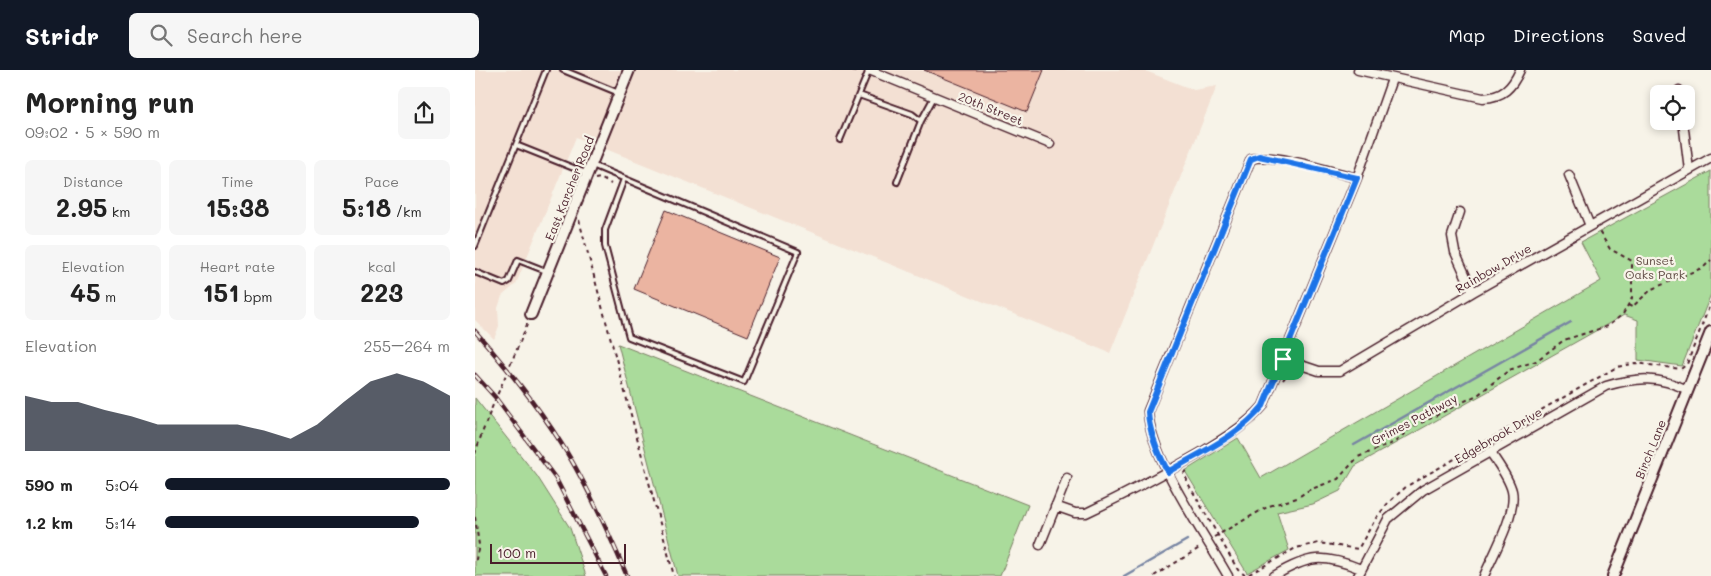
<!DOCTYPE html>
<html lang="en">
<head>
<meta charset="utf-8">
<style>
	body { margin:0; font-family:Mali,sans-serif; background:#f6f6f6; color:#222; height:100vh; display:flex; flex-direction:column; font-size:19px; white-space:nowrap }
	* { box-sizing:border-box; margin:0 }
	p { font-size:16px; color:#767676 }
	.icon { flex:none; width:28px; height:28px; fill:none; stroke:currentColor; stroke-width:2; stroke-linecap:round; stroke-linejoin:round }
	.map { position:relative; flex:1; overflow:hidden }
	.details { display:flex; flex-direction:column; background:#fff; width:475px }
	.details>* { flex:none }
	.tools { position:absolute; left:1175px; top:15px; display:grid; gap:10px }
	.tools a { display:grid; place-items:center; width:45px; height:45px; border-radius:8px; background:#fff; box-shadow:0 2px 8px #0003; font-size:25px }
	.scale { position:absolute; left:15px; bottom:12px; width:136px; box-sizing:border-box; padding-left:5px; border:2px solid #4a1f2b; border-top:0; font-size:14px; line-height:18px; white-space:nowrap; color:#4a1f2b; -webkit-text-stroke:4px #f7f3e8; paint-order:stroke }
	.pin { position:absolute; display:grid; place-items:center; width:42px; height:42px; color:#fff; margin:-21px; border-radius:10px; box-shadow:0 2px 8px #0006 }
	.round { display:grid; place-items:center; flex:none; width:52px; height:52px; border-radius:8px; background:#f6f6f6 }
	.head { display:flex; align-items:center; justify-content:space-between; height:85px; padding:0 25px }
	h1 { font-size:28px; font-weight:700; line-height:38px }
	.stats { display:grid; grid-template-columns:repeat(3,1fr); gap:8px; height:85px; padding:5px 25px }
	.stats div { display:grid; align-content:center; border-radius:8px; background:#f6f6f6; text-align:center }
	.stats b { font-size:25px; font-weight:700 }
	.stats small { font-size:14px; font-weight:400 }
	.stats p { font-size:14px }
	.chart { height:140px; padding:10px 25px }
	.chart p { display:flex; justify-content:space-between }
	.chart svg { width:100%; height:90px; margin-top:5px; fill:#111827; opacity:.7 }
	ul { padding:0 25px; list-style:none; font-size:16px }
	li { display:grid; grid-template-columns:80px 60px 1fr; align-items:center; height:38px }
	li i { height:12px; border-radius:6px; background:#111827 }
	header { display:flex; align-items:center; gap:30px; box-sizing:border-box; height:70px; padding:0 25px; background:#111827; color:#fff }
	header strong { font-size:24px }
	nav { display:flex; gap:28px; margin-inline-start:auto; font-size:18px }
	.search { width:350px; height:45px; background:#f6f6f6; display:flex; align-items:center; gap:12px; box-sizing:border-box; padding:0 18px; border-radius:8px; color:#767676; font-size:19px }
	main { display:flex; flex:1; min-height:0 }
	.map>svg:first-child { display:block }
</style>
</head>
<body>
<header>
<strong>Stridr</strong>
<div class="search"><svg class="icon" aria-label="search" viewBox="0 0 24 24"><circle cx="10" cy="10" r="6"/><path d="M15 15l6 6"/></svg>Search here</div>
<nav><a>Map</a><a>Directions</a><a>Saved</a></nav>
</header>
<main>
<section class="details">
<div class="head"><div><h1>Morning run</h1><p>09:02 · 5 × 590 m</p></div><a class="round"><svg class="icon" aria-label="share" viewBox="0 0 24 24"><path d="M12 15V3M7 8l5-5 5 5M5 13v7h14v-7"/></svg></a></div>
<div class="stats">
<div><p>Distance</p><b>2.95<small> km</small></b></div>
<div><p>Time</p><b>15:38</b></div>
<div><p>Pace</p><b>5:18<small> /km</small></b></div>
</div>
<div class="stats">
<div><p>Elevation</p><b>45<small> m</small></b></div>
<div><p>Heart rate</p><b>151<small> bpm</small></b></div>
<div><p>kcal</p><b>223</b></div>
</div>
<div class="chart"><p><span>Elevation</span>255–264 m</p>
<svg viewBox="0 0 160 44" preserveAspectRatio="none"><path d="M0 44V17L10 20L20 20L30 24L40 27L50 31L60 31L70 31L80 31L90 34L100 38L110 31L120 20L130 10L140 6L150 10L160 17V44z"/></svg>
</div>
<ul>
<li><b>590 m</b>5:04<i style="width:100%"></i></li>
<li><b>1.2 km</b>5:14<i style="width:89%"></i></li>
</ul>
</section>
<div class="map">
<svg width="1236" height="506" viewBox="0 0 1236 506">
	<rect width="100%" height="100%" fill="#f7f3e8"/>
	<filter id="ink" filterUnits="userSpaceOnUse"><feTurbulence type="fractalNoise" baseFrequency=".02" numOctaves="2"/><feDisplacementMap in="SourceGraphic" scale="10" xChannelSelector="R" yChannelSelector="G"/><feConvolveMatrix kernelMatrix="1 2 1 2 8 2 1 2 1" color-interpolation-filters="sRGB"/></filter>
	<g filter="url(#ink)">
		<path fill="#f3e0d3" d="M0 0H668L719 20 742 16 635 283 101 67 41 214 27 226 23 238 24 256 19 269 0 250Z"/>
		<path fill="#aadb9b" stroke="#7a7d63" d="M1236 101V224L1207 296 1163 290V250L1149 245 880 396 865 421 838 434 802 442 814 480 772 503 710 401 763 368 786 408 1126 211 1106 172Z
			M143 274 553 435 525 506H203Z
			M0 328 62 406 95 458 111 506H0Z"/>
		<g fill="none" stroke-linecap="round" stroke-linejoin="round">
			<path stroke="#7885a3" stroke-width="2.5" d="M879 375 1096 252
				M649 506 712 470"/>
		</g>
		<path fill="#ebb4a1" stroke="#4a1f2b" d="M449 0H569L552 42Z
			M191 140 305 187 273 266 159 219Z"/>
		<g fill="none" stroke-linecap="round" stroke-linejoin="round">
			<defs>
				<path id="service" d="M88 0 144 23
					M384 25 437 44 446 51 422 112
					M446 51 459 27
					M365 70 394 0
					M41 75 111 103
					M117 95 323 182 269 312 154 267 130 176V160L149 109
					M0 176 71 0
					M0 202 29 214 34 211 43 190 71 201"/>
				<path id="minor" d="M394 0 575 74
					M883 0 1008 28C1028 27 1037 18 1045 0
					M1204 20 1205 24
					M1208 51 1214 100
					M1094 105 1115 156
					M985 142 977 166 980 182 998 222
					M808 289 844 301H865L998 222 1236 88
					M580 436 600 443H611C651 424 689 404 727 382 749 368 771 356 788 336L882 108 917 9
					M565 475 592 408
					M753 506C729 463 675 388 673 341L776 89C798 82 858 102 882 108
					M799 506C834 485 848 484 886 499
					M883 506 913 449 948 420 1131 316C1163 307 1183 306 1213 320
					M1009 506C1018 485 1042 443 1037 421 1034 408 1023 394 1016 383"/>
				<path id="tertiary" d="M56 244 154 0
					M1138 506 1236 262"/>
			</defs>
			<use href="#service" stroke="#4a1f2b" stroke-width="8"/>
			<use href="#minor" stroke="#4a1f2b" stroke-width="11"/>
			<use href="#tertiary" stroke="#4a1f2b" stroke-width="14"/>
			<path stroke="#4a1f2b" stroke-width="2" stroke-dasharray="4 4" stroke-linecap="butt" d="M377 0 383 4
				M120 109 125 108 136 114
				M104 150 199 506
				M1153 235 1157 237 1177 219 1229 197 1236 190
				M808 310 815 300
				M0 384C14 339 36 296 53 252
				M711 400 709 403 714 415 763 500 771 506 821 478 844 473 883 479 901 448 914 432 932 416 1142 297 1160 293 1206 299 1212 294 1236 232
				M0 447 4 475 0 494
				M739 467 794 436 822 428 834 420 863 409 883 387 920 372 936 358 1004 324 1034 300 1061 291 1089 270 1133 256 1148 244 1157 228V191L1135 179 1123 160
				M679 506 726 477"/>
			<use href="#service" stroke="#f7f3e8" stroke-width="4"/>
			<use href="#minor" stroke="#f7f3e8" stroke-width="8"/>
			<use href="#tertiary" stroke="#f7f3e8" stroke-width="10"/>
			<defs>
				<path id="rail" d="M0 261C31 297 61 333 86 373 112 414 133 461 152 506
					M0 305 20 327 81 409 131 506"/>
			</defs>
			<use href="#rail" stroke="#4a1f2b" stroke-width="4.5"/>
			<use href="#rail" stroke="#f7f3e8" stroke-width="2.5" stroke-dasharray="8" stroke-linecap="butt"/>
		</g>
	</g>
	<g fill="none" stroke-linecap="round" stroke-linejoin="round" filter="url(#ink)">
		<defs>
			<path id="route" d="M784 86 882 108 788 336C764 366 726 382 693 402 683 383 674 363 673 342L776 89Z"/>
		</defs>
		<use href="#route" stroke="#fff" stroke-width="10"/>
		<use href="#route" stroke="#1a73e8" stroke-width="6"/>
	</g>
	<g text-anchor="middle" dominant-baseline="central" stroke-width="4.5" stroke-linejoin="round" paint-order="stroke">
		<g font-size="12" fill="#4a1f2b" stroke="#f7f3e8">
			<text transform="translate(516 38) rotate(22)">20th Street</text>
			<text transform="translate(94 118) rotate(-68)">East Karcher Road</text>
			<text transform="translate(1018 198) rotate(-30)">Rainbow Drive</text>
			<text transform="translate(939 349) rotate(-28)">Grimes Pathway</text>
			<text transform="translate(1023 365) rotate(-30)">Edgebrook Drive</text>
			<text transform="translate(1175 379) rotate(-68)">Birch Lane</text>
		</g>
		<g font-size="12" fill="#624e47" stroke="#f7f3e8">
			<text x="1180" y="190">Sunset<tspan x="1180" dy="14">Oaks Park</tspan></text>
		</g>
	</g>
</svg>
<div class="tools">
<a><svg class="icon" aria-label="locate" viewBox="0 0 24 24"><circle cx="12" cy="12" r="6"/><path d="M12 2v4M12 18v4M2 12h4M18 12h4"/></svg></a>
</div>
<div class="scale">100 m</div>
<div class="pin" style="left:808px;top:289px;background:#1e9e55"><svg class="icon" aria-label="arrive" viewBox="0 0 24 24"><path d="M6 21V4h12l-3 4 3 4H6"/></svg></div>
</div>
</main>
</body>
</html>
